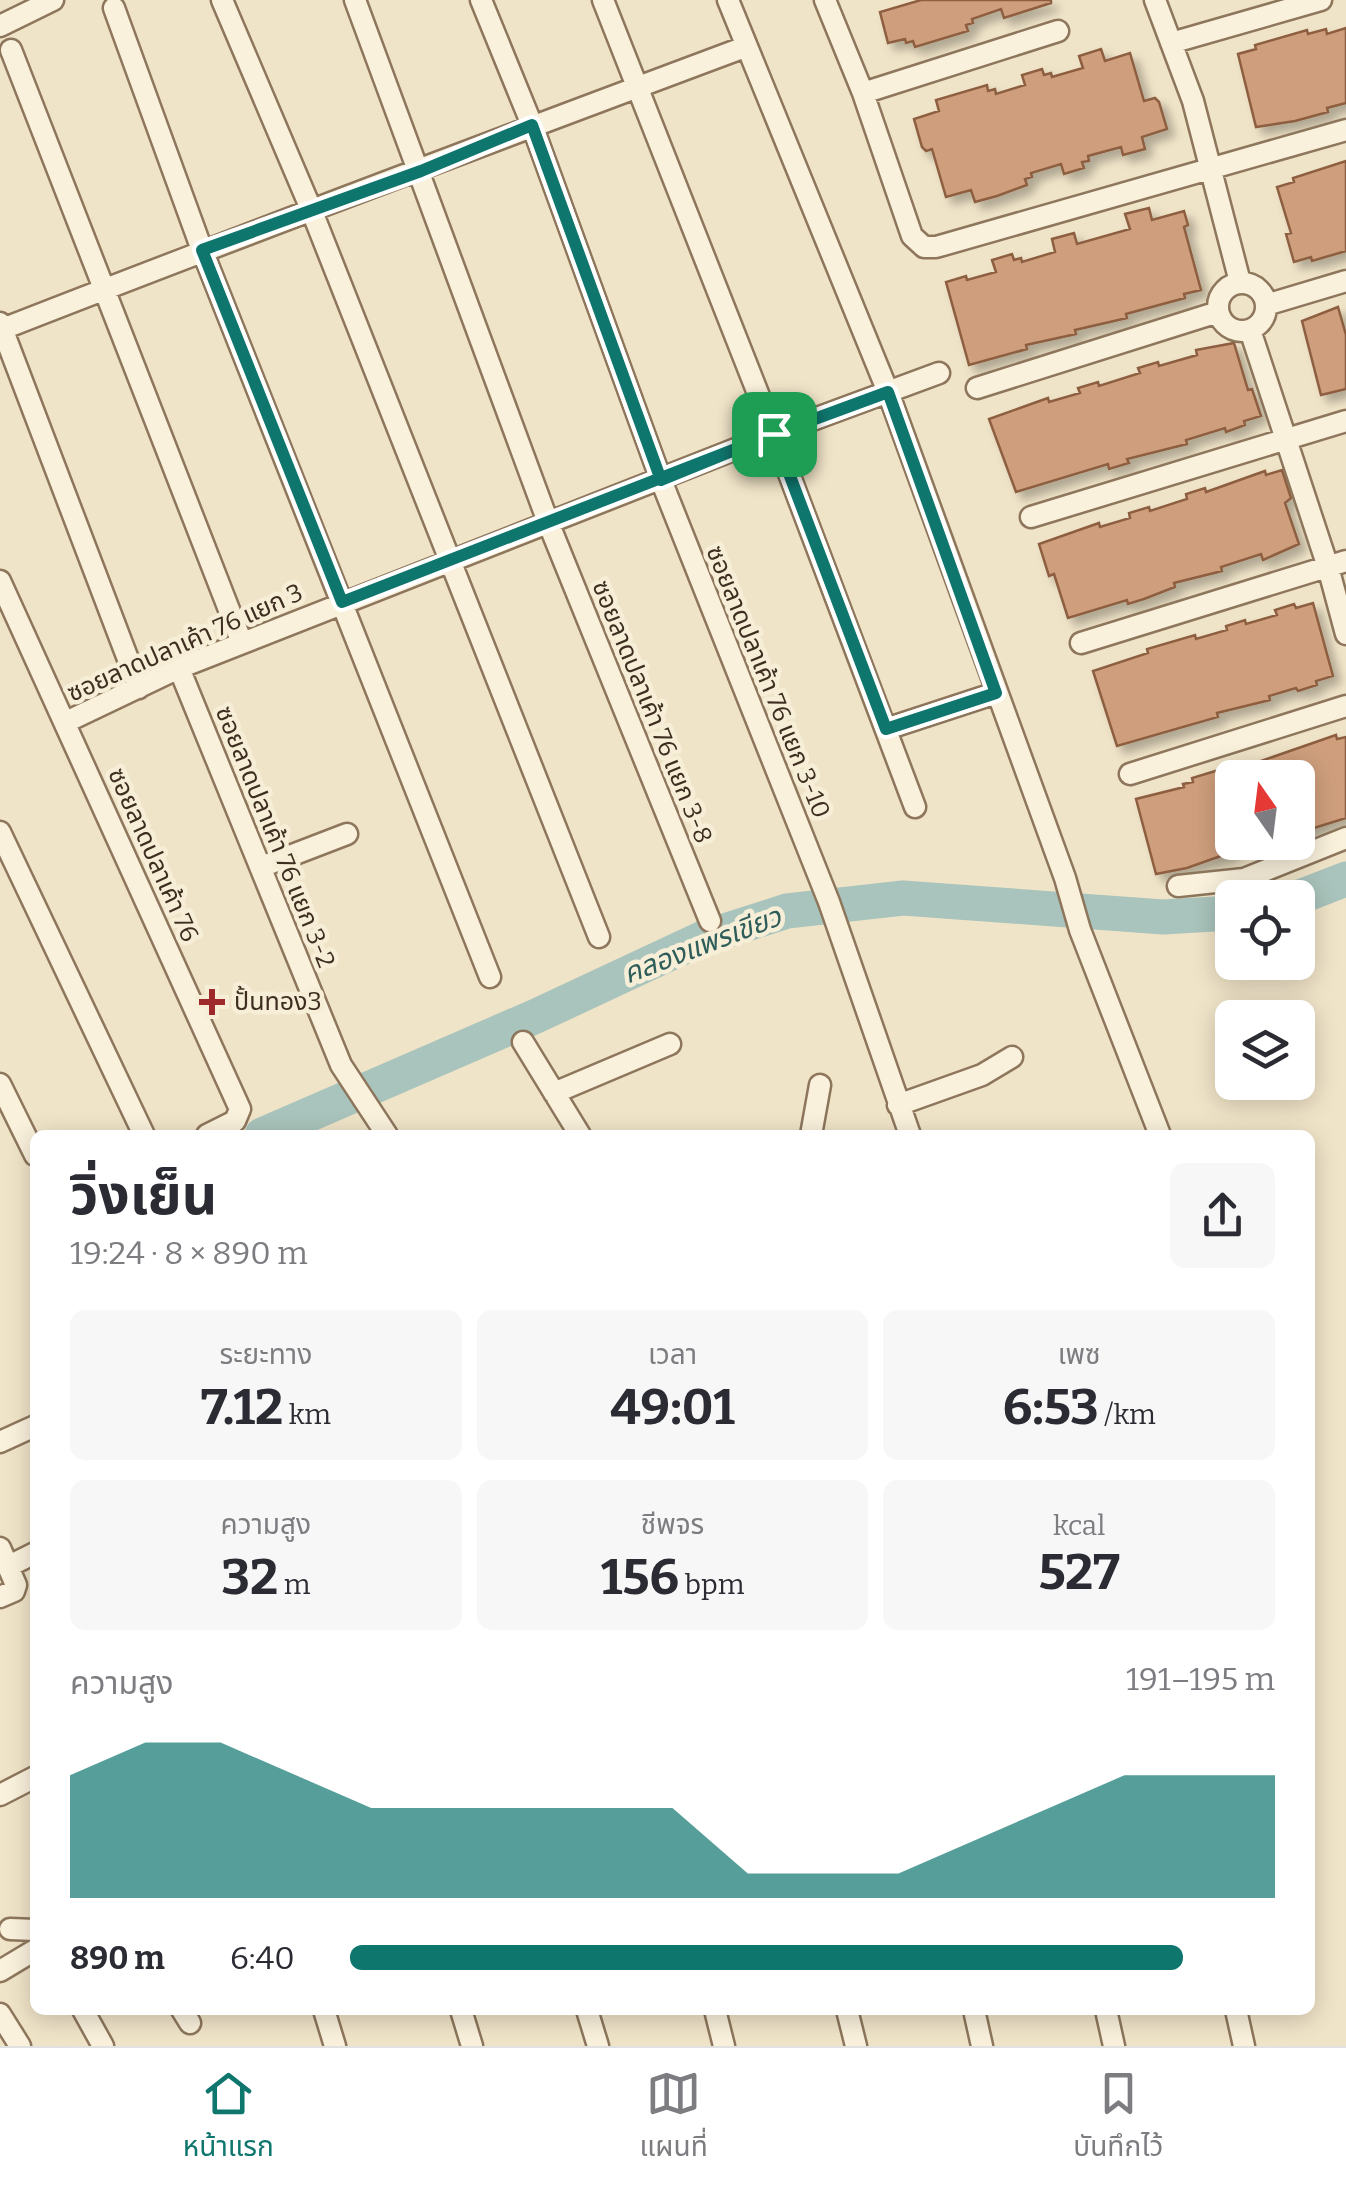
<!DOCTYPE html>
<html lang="th">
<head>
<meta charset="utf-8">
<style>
	body { margin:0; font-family:Bitter,"Noto Sans Thai",serif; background:#f7f7f7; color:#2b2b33; height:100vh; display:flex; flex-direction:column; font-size:38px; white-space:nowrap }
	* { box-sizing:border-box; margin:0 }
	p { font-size:32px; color:#7c7c81 }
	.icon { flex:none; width:55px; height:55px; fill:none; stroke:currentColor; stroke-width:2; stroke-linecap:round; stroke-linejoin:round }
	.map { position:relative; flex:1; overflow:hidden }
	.panel { position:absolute; left:30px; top:1130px; width:1285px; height:885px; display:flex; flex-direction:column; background:#fff; border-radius:15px; box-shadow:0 5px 25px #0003 }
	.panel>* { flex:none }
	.needle { width:65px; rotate:346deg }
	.fabs { position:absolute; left:1215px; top:760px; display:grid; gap:20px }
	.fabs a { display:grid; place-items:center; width:100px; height:100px; border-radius:15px; background:#fff; box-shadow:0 5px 25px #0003; font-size:50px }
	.pin { position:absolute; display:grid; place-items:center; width:85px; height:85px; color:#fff; margin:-42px; border-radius:20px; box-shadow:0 5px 15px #0006 }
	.round { display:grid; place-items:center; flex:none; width:105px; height:105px; border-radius:15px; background:#f7f7f7 }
	.head { display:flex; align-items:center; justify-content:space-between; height:170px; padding:0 40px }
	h1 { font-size:55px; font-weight:700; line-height:75px }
	.stats { display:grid; grid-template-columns:repeat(3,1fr); gap:15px; height:170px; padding:10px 40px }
	.stats div { display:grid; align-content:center; border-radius:15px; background:#f7f7f7; text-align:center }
	.stats b { font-size:50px; font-weight:700 }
	.stats small { font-size:28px; font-weight:400 }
	.stats p { font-size:28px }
	.chart { height:280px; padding:20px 40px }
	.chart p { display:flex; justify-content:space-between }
	.chart svg { width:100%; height:180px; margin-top:10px; fill:#0f766e; opacity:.7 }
	ul { padding:0 40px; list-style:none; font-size:32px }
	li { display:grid; grid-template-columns:160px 120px 1fr; align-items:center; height:75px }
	li i { height:25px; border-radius:12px; background:#0f766e }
	.dock { display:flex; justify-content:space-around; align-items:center; height:140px; border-top:2px solid #e1e1e2; background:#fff; font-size:28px; color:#7c7c81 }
	.dock a { display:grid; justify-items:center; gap:5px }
	.dock .selected { color:#0f766e }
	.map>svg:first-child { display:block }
</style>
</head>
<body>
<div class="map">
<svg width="1346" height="2046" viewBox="0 0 1346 2046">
	<defs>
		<filter id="shadow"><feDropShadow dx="7" dy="7" stdDeviation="5" flood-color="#0004"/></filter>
	</defs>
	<rect width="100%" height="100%" fill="#f0e4c8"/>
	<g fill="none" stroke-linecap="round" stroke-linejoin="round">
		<path stroke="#a9c4bc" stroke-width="35" d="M1297 898 1346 879
			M262 1135 534 1017 703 938 787 911 903 898 1163 917 1232 913"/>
	</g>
	<path fill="#cf9f7d" stroke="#8d5f41" stroke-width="2.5" filter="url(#shadow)" d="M921 0H1051V3L1004 18 1001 9 972 19 973 23 966 25 968 31 915 47 913 41 906 43 905 39 888 43 880 12Z
		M1346 28V103L1327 108 1328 112 1295 121 1256 127 1238 54 1256 49 1255 45 1307 30 1308 34 1326 29 1327 34Z
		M1101 49 1105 61 1130 53 1144 101 1155 98 1159 102 1167 129 1142 137 1145 149 1123 155 1121 147 1088 156 1089 161 1082 162 1084 168 1064 174 1061 164 1031 173 1032 177 1025 179 1027 185 997 196 975 202 971 190 946 197 932 149 926 151 922 147 914 119 939 111 936 100 987 85 988 91 995 89 996 94 1025 85 1022 75 1042 69 1044 75 1051 73 1052 77 1083 68 1079 56Z
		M1346 161V251L1312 261 1311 257 1294 262 1286 234 1291 233 1277 187 1294 182 1293 178Z
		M1149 208 1152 220 1184 211 1188 225 1184 227 1201 290 1184 294 1185 298 1126 314 1127 318 1075 330 1076 334 1026 345 1027 349 969 365 946 282 966 276 967 280 996 272 992 260 1012 254 1014 260 1021 258 1022 262 1055 252 1052 239 1074 233 1077 244 1130 229 1125 214Z
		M1338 307 1346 335V389L1321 395 1302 321Z
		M1234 343 1248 390 1252 389 1261 416 1244 421 1245 425 1226 432 1225 428 1186 440 1187 444 1127 459 1129 463 1109 469 1108 464 1016 492 989 419 1048 398 1049 402 1080 393 1078 388 1098 382 1099 386 1140 373 1138 368 1158 362 1159 366 1197 355 1196 350Z
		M1282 470 1291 498 1285 503 1299 544 1263 560 1261 554 1221 567 1222 571 1174 583 1175 587 1144 599 1128 604 1127 600 1068 618 1054 574 1049 576 1039 544 1099 523 1100 527 1130 518 1129 513 1149 507 1150 511 1187 499 1186 494 1205 488 1206 492 1265 471 1266 475Z
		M1313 603 1333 676 1316 681 1317 685 1298 691 1296 688 1269 696 1270 700 1217 713 1218 717 1117 746 1093 671 1148 653 1147 649 1195 635 1196 639 1227 630 1226 626 1245 620 1246 624 1277 615 1275 610 1294 604 1296 608Z
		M1336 735 1337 739 1346 737V818L1298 833V778H1232V852L1187 868 1156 874 1136 799 1184 787 1183 784 1193 782 1192 778 1232 766V771Z"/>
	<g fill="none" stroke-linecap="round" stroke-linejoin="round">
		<defs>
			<path id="minor" d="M222 0 311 209 599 937
				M355 0 548 522 710 921
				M481 0 532 125 661 480 829 902 910 1135
				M603 0 774 434 915 807
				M728 0 888 392 1065 878 1080 930 1160 1135
				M825 0 863 93 912 236 924 247H936L1346 130
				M1155 0 1193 101 1240 282
				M114 8 202 250 490 977
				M0 26 53 0
				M1171 43 1321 0
				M11 50 242 643
				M863 93 1058 31
				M1218 307a24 24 0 1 1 48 0a24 24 0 1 1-48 0Z
				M1266 305 1346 281
				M0 323 139 688
				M0 330C248 233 496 140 745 47
				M1250 330 1328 567 1346 634
				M977 388 1218 312
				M1031 517 1346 421
				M0 581 240 1109 235 1121 207 1135
				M1081 643 1346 561
				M179 668 341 1065 387 1135
				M66 722 179 668 774 434 939 373
				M886 729 996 693
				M1130 774 1346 706
				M0 832 144 1135
				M261 867 347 834
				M1178 886 1244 879 1346 838
				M523 1042 580 1135
				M0 1084 35 1155
				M554 1093 670 1044
				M898 1105 982 1075 1012 1057
				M811 1135 820 1085
				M0 1442 35 1426
				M0 1548 16 1585 14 1591 0 1597
				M9 1566 35 1553
				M0 1795 35 1777
				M10 1929 35 1930
				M0 1971 35 1950
				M83 2010 103 2046
				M182 2010 190 2023
				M324 2010 335 2046
				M461 2010 472 2046
				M587 2010 598 2046
				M715 2010 724 2046
				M847 2010 856 2046
				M974 2010 982 2046
				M1106 2010 1114 2046
				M1236 2010 1244 2046
				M0 2014 20 2046"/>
		</defs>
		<use href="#minor" stroke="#8d765c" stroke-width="25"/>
		<use href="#minor" stroke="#faf1dc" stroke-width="20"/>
	</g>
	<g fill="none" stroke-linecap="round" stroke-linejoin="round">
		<defs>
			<path id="route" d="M774 434 342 602 202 250 421 171 532 125 661 480 774 434 886 729 996 693 888 392 774 434"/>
		</defs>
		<use href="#route" stroke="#fff" stroke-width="20"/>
		<use href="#route" stroke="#0f766e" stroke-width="12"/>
	</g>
	<path fill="#9e2a2b" stroke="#f7eed8" stroke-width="4" d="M207 987h10v10h10v10h-10v10h-10v-10h-10v-10h10z"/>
	<g text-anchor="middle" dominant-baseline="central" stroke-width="9" stroke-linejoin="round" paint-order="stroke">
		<g font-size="25" fill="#3d2e20" stroke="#f7eed8">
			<text transform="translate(185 643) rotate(-24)">ซอยลาดปลาเค้า 76 แยก 3</text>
			<text transform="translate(768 682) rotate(68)">ซอยลาดปลาเค้า 76 แยก 3-10</text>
			<text transform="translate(652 712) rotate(68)">ซอยลาดปลาเค้า 76 แยก 3-8</text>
			<text transform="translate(275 837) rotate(68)">ซอยลาดปลาเค้า 76 แยก 3-2</text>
			<text transform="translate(153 855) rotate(66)">ซอยลาดปลาเค้า 76</text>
		</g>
		<g font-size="25" fill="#3d2e20" stroke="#f7eed8" text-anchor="start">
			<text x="234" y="1002">ปั้นทอง3</text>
		</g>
		<g font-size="28" font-style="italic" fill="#2f5d5a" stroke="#f7eed8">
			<text transform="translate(702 945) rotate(-21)">คลองแพรเขียว</text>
		</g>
	</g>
</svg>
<div class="fabs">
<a><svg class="needle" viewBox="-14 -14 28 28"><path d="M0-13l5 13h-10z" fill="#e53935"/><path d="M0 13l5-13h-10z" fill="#7c7c81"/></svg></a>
<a><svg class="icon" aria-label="locate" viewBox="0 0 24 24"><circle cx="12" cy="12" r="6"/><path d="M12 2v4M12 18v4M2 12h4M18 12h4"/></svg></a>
<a><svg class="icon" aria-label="layers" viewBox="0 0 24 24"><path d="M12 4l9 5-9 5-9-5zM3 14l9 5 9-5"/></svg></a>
</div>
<div class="pin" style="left:774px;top:434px;background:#1e9e55"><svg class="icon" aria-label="arrive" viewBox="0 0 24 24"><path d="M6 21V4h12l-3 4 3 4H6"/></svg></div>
<section class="panel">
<div class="head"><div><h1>วิ่งเย็น</h1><p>19:24 · 8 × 890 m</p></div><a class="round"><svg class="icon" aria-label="share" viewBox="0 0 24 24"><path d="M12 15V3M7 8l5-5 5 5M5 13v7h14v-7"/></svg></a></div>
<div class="stats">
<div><p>ระยะทาง</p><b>7.12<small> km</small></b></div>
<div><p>เวลา</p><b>49:01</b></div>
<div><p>เพซ</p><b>6:53<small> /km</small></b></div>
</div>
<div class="stats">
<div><p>ความสูง</p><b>32<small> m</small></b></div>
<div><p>ชีพจร</p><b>156<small> bpm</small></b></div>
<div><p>kcal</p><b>527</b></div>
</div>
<div class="chart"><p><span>ความสูง</span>191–195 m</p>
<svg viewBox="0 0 160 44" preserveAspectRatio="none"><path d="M0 44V14L10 6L20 6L30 14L40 22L50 22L60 22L70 22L80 22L90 38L100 38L110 38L120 30L130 22L140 14L150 14L160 14V44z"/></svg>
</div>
<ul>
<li><b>890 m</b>6:40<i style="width:90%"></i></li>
</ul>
</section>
</div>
<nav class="dock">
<a class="selected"><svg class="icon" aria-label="home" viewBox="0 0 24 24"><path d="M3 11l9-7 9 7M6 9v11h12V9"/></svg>หน้าแรก</a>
<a><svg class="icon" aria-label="map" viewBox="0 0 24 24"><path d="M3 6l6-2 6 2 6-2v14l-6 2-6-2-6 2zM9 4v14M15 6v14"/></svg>แผนที่</a>
<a><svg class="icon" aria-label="saved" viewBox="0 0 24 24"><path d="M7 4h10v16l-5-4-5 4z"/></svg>บันทึกไว้</a>
</nav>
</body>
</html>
